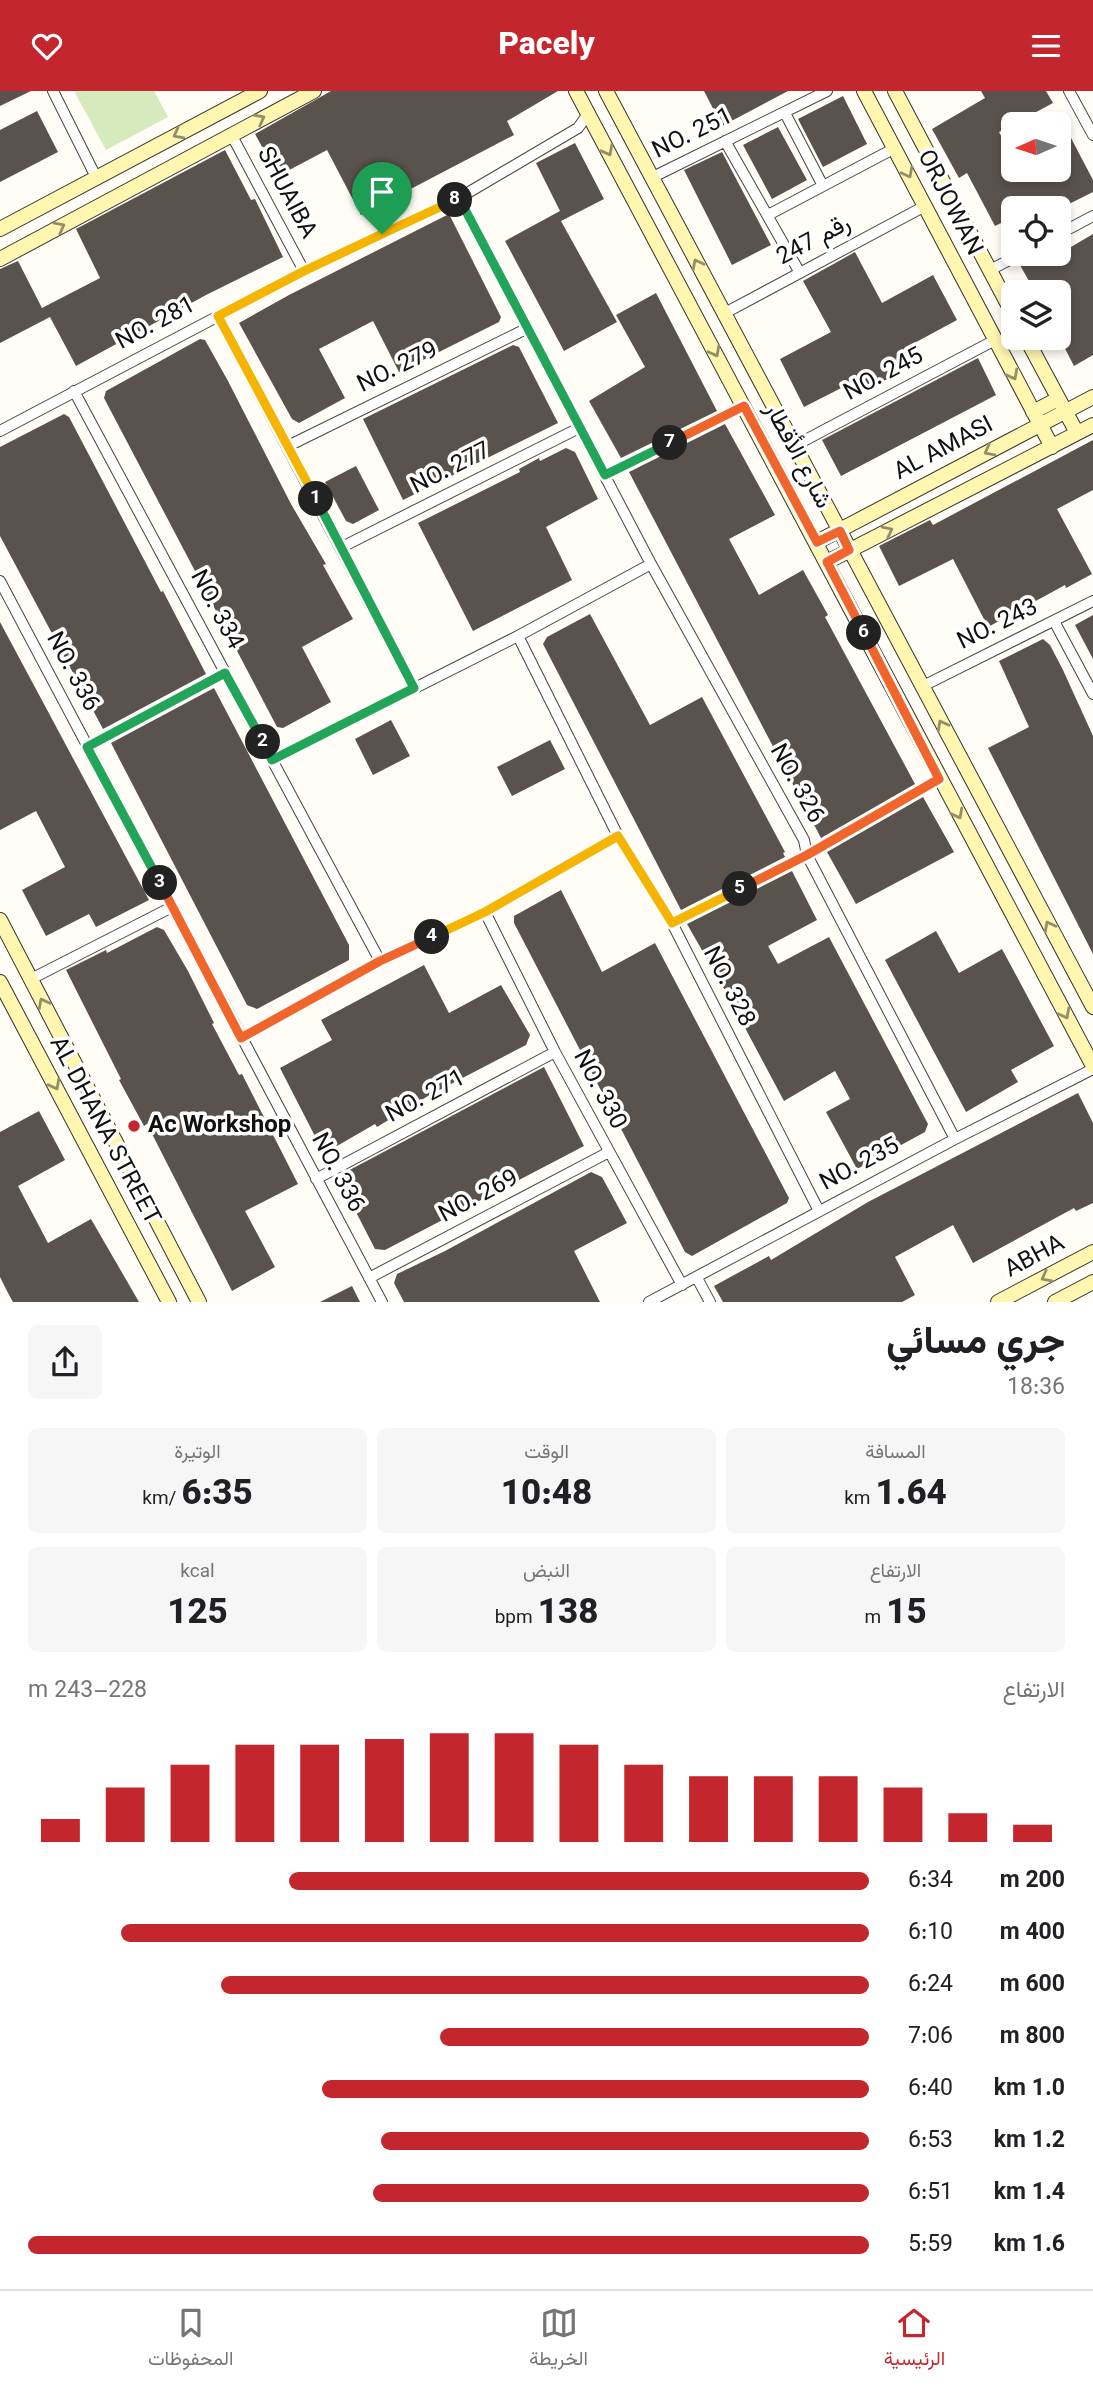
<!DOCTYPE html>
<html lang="ar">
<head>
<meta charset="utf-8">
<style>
	body { margin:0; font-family:Georgia,Vazirmatn,serif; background:#f6f6f6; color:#202124; direction:rtl; height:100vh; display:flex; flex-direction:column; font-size:26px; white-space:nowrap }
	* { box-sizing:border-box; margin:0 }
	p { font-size:23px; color:#757577 }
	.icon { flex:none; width:38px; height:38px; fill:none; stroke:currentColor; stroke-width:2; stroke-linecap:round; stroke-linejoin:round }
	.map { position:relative; height:1211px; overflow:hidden; direction:ltr }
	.panel { display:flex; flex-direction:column; background:#fff; flex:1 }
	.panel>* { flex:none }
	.needle { width:46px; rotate:267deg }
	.tools { position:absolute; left:1001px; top:21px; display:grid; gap:14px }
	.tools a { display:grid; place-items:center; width:70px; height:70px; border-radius:10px; background:#fff; box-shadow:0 4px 10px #0003; font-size:35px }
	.pin { position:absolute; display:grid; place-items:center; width:60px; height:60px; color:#fff; margin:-72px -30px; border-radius:50% 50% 50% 0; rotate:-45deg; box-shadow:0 0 7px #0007 }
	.pin .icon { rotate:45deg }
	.km { position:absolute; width:35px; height:35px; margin:-18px; border-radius:50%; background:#222; color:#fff; font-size:19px; line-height:35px; text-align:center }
	.round { display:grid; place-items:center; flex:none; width:74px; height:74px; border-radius:10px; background:#f6f6f6 }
	.headline { display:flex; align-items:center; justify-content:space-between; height:119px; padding:0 28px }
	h1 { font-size:38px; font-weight:800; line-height:52px }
	.figures { display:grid; grid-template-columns:repeat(3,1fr); gap:10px; height:119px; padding:7px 28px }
	.figures div { display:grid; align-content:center; border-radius:10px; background:#f6f6f6; text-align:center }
	.figures b { font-size:35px; font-weight:800 }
	.figures small { font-size:19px; font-weight:400 }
	.figures p { font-size:19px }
	.chart { height:196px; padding:14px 28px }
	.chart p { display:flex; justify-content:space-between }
	.chart svg { width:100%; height:126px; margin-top:7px; stroke:#c4262e; stroke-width:6 }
	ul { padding:0 28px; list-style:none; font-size:23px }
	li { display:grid; grid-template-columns:112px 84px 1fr; align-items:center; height:52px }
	li i { height:18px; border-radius:9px; background:#c4262e }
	header { display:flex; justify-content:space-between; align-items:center; height:91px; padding:0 28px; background:#c4262e; color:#fff; font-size:32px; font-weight:800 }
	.tabs { display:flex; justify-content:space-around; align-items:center; height:98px; border-top:2px solid #e0e0e0; background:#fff; font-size:19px; color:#757577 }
	.tabs a { display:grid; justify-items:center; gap:4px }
	.tabs .current { color:#c4262e }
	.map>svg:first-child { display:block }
</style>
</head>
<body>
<header><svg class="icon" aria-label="menu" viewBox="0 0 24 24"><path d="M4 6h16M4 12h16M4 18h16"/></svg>Pacely<svg class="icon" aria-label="heart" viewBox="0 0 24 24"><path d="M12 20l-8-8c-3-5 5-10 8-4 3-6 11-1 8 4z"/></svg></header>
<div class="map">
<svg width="1093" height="1211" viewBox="0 0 1093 1211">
	<rect width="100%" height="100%" fill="#fffdf5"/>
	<path fill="#d5ebbd" d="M74 0H154L168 26 106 59Z"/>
	<path fill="#5a524d" d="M0 0H31L0 15Z
		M331 0H558L507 30 514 44 361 124 327 59 278 85 255 43Z
		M704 0H788L722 35Z
		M981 0H1046L1053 12 999 41 1008 58 1013 55V79H1059V24L1093 89V101L1061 117H1044L1040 111 1029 117H1013V126L995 135 967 82 959 87 932 38 985 7Z
		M843 5 867 53 823 76 798 28Z
		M37 20 58 61 0 91V39Z
		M778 36 807 89 772 108 743 54Z
		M575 52 604 108 561 130 617 231 564 260 505 150 560 120 536 72Z
		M225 59 251 109 255 108 283 166 206 204 76 275 50 226 0 252V178L18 170 42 217 100 187 76 138Z
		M722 61 771 154 732 174 684 79Z
		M449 123 501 226 499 231 399 281 373 230 319 258 345 307 299 332 292 328 239 232 289 204Z
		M1093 143V264L1074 275 1059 246V201H1035L1020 174 1042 163H1059V154L1067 149 1071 156Z
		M855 161 882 212 933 184 957 229 907 256 916 273 861 302 855 290 804 316 780 268 831 241 803 190Z
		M656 202 717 320 621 367 589 310 645 276 616 224Z
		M200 248 205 249 228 290 291 413 326 473 323 474 353 528 302 556 331 611 283 637 277 636 104 307 106 300Z
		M513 254 519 256 558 332 403 409 363 328Z
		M978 267 996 304 841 385 822 349Z
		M64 323 69 326 161 501 163 500 206 583 103 638 0 445V356Z
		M725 333 775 424 729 448 759 504 803 479 828 524 825 526 915 693 821 747 629 381Z
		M1093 349V399L1057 418 1092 483 1066 497 1065 494 988 536 953 468 899 495 879 455 930 429 933 434Z
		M566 357 575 361 598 408 546 436 572 489 473 540 418 432 520 381 519 378 539 367 540 370Z
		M356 375 379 419 353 433 346 430 325 391Z
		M590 523 650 634 702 606 785 761 783 762 785 766 681 819 543 553 547 546Z
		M1093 524V568L1075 534Z
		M0 531 149 809 96 836 89 823 46 845 22 799 65 776 36 720 0 739Z
		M1043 548 1050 554 1063 579 1093 645V863L988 657 1029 636 999 570Z
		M214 597 349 854V869L257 918 247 914 111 652Z
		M391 629 410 665 373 684 355 648Z
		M550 649 565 678 512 705 497 676Z
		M923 706 954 761 856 813 827 761Z
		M792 780 817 829 768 855 778 873 829 846 928 1033 925 1041 857 1078 826 1021 850 1008 835 980 784 1010 727 903 687 833Z
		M561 799 602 881 655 852 789 1107 787 1112 692 1165 685 1161 514 832V825Z
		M157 836 164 839 188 880 214 932 212 933 239 984 242 983 298 1093 245 1120 275 1176 232 1200 147 1033 144 1035 119 989 121 988 66 879 106 859 107 862Z
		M936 840 959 882 1002 858 1054 955 1011 979 1018 991 966 1021 885 869Z
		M424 874 449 922 501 894 530 944 526 954 428 1005 377 1036 375 1033 330 1059 320 1055 280 977 332 949 321 929Z
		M544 976 584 1055 385 1159 375 1158 340 1090 342 1083Z
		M1078 1002 1093 1032V1112L1076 1120 1074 1117 973 1172 953 1134 895 1166 915 1204 902 1211H723L714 1195 769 1165 771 1169 868 1111Z
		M39 1020 65 1069 18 1095 48 1152 91 1128 139 1211H13L8 1202 0 1186V1041Z
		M591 1081 602 1086 627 1132 574 1160 600 1211H404L394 1192 397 1183 445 1160Z
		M352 1195 360 1211H320Z"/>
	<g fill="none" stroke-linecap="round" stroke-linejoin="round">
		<defs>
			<path id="street" d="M53 0 96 86
				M1069 0 1093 44
				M785 22 823 95
				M231 43 304 180
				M725 50 800 182
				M653 86 827 0
				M459 107 651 473 804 749 807 764 955 1048
				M768 124 895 57
				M1059 143 1093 125
				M990 179 1021 163
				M723 223 925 115
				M218 225 414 597
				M74 300 380 870
				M0 340 304 180 459 107 578 37 588 23
				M288 355 528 237
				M794 355 995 249
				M605 384 744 315
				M342 456 579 337
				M0 490 382 1211
				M1054 530 1093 603
				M518 545 618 745 672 832 819 1120
				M921 596 1093 510
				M87 656 225 582
				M272 669 518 545 651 473
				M485 821 555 961 682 1194
				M672 832 807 764 939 688
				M31 888 172 816
				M241 947 380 870 485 821 618 745
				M316 1088 555 961
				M369 1187 609 1061
				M697 1187 710 1211
				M649 1211 955 1048 1093 978"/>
			<path id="secondary" d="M576 0 1093 975
				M606 0 1093 916
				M864 0 1052 356
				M895 0 1013 223
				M0 138 260 0
				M0 168 314 0
				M1026 247 1077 342
				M1033 321 1058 308
				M817 451 1093 306
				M827 471 1093 334
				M0 829 199 1211
				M0 891 169 1211
				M998 1211 1093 1161
				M1055 1211 1093 1191"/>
		</defs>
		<use href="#street" stroke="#444" stroke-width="12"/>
		<use href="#secondary" stroke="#333" stroke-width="16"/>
		<use href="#street" stroke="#fff" stroke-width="10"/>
		<use href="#secondary" stroke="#fff6b0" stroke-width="14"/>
	</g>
	<defs><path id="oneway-chevron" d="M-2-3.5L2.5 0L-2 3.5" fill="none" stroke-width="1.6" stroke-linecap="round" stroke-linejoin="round" transform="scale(1.75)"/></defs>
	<g stroke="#948f68">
		<use href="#oneway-chevron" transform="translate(260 28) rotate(-28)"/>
		<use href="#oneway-chevron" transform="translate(178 43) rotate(152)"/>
		<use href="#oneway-chevron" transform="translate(608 60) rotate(62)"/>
		<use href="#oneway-chevron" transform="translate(908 82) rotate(63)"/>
		<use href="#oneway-chevron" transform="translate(60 136) rotate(-28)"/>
		<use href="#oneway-chevron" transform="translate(697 173) rotate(-117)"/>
		<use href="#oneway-chevron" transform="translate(715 261) rotate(62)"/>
		<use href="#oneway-chevron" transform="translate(1013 284) rotate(62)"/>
		<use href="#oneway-chevron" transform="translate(989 360) rotate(152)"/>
		<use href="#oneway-chevron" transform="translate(888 440) rotate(-27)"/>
		<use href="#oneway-chevron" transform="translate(942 634) rotate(-118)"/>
		<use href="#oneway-chevron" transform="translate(958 723) rotate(62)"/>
		<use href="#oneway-chevron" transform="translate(1049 835) rotate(-118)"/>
		<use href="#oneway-chevron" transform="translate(43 912) rotate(-118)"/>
		<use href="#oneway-chevron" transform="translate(1065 923) rotate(62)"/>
		<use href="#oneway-chevron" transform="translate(55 994) rotate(62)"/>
		<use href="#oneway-chevron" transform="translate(1046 1186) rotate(152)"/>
	</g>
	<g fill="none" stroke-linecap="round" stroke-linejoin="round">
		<defs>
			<path id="split-1" d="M316 408 218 225 304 180 382 143"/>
			<path id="split-2" d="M263 651 272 669 414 597 316 408"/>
			<path id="split-3" d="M160 792 87 656 225 582 263 651"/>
			<path id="split-4" d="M160 792 241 947 380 870 432 846"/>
			<path id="split-5" d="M432 846 485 821 618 745 672 832 740 798"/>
			<path id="split-6" d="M740 798 807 764 939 688 864 542"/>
			<path id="split-7" d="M670 352 744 315 817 451 840 440 849 459 827 471 864 542"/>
			<path id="split-8" d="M455 109 459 107 605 384 670 352"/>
			<path id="split-9" d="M382 143 455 109"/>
		</defs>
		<use href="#split-1" stroke="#fff" stroke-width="14"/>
		<use href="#split-2" stroke="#fff" stroke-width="14"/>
		<use href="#split-3" stroke="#fff" stroke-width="14"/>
		<use href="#split-4" stroke="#fff" stroke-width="14"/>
		<use href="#split-5" stroke="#fff" stroke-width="14"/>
		<use href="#split-6" stroke="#fff" stroke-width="14"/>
		<use href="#split-7" stroke="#fff" stroke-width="14"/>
		<use href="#split-8" stroke="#fff" stroke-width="14"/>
		<use href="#split-9" stroke="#fff" stroke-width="14"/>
		<use href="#split-1" stroke="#f5b400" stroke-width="9"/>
		<use href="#split-2" stroke="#22a559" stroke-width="9"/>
		<use href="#split-3" stroke="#22a559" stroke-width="9"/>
		<use href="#split-4" stroke="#f0652b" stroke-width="9"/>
		<use href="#split-5" stroke="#f5b400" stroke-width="9"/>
		<use href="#split-6" stroke="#f0652b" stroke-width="9"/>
		<use href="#split-7" stroke="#f0652b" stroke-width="9"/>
		<use href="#split-8" stroke="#22a559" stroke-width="9"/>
		<use href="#split-9" stroke="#f5b400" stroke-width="9"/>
	</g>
	<circle fill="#c4262e" stroke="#fff" stroke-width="2.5" cx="134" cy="1035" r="7"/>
	<g text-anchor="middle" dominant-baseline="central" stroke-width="7" stroke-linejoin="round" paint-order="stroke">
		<g font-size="24" fill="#111" stroke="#fff">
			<text transform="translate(693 43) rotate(-26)">NO. 251</text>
			<text transform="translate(286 102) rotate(62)">SHUAIBA</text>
			<text transform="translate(949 112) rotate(63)">ORJOWAN</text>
			<text transform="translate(814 150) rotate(-28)">رقم 247</text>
			<text transform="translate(156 233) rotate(-28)">NO. 281</text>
			<text transform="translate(398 277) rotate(-26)">NO. 279</text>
			<text transform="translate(884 284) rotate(-28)">NO. 245</text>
			<text transform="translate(944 358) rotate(-28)">AL AMASI</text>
			<text transform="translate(797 365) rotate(62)">شارع الأقطار</text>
			<text transform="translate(451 378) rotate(-27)">NO. 277</text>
			<text transform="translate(216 519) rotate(62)">NO. 334</text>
			<text transform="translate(998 534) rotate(-26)">NO. 243</text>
			<text transform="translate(72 581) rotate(62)">NO. 336</text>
			<text transform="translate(796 693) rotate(61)">NO. 326</text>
			<text transform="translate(728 896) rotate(63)">NO. 328</text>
			<text transform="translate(599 999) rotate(62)">NO. 330</text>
			<text transform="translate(426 1006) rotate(-28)">NO. 271</text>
			<text transform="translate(104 1040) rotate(62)">AL DHANA STREET</text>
			<text transform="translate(860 1074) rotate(-28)">NO. 235</text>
			<text transform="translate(337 1082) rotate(62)">NO. 336</text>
			<text transform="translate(479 1106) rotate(-28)">NO. 269</text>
			<text transform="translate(1035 1166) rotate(-28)">ABHA</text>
		</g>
		<g font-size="24" font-weight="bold" fill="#111" stroke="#fff" text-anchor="start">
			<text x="148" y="1035">Ac Workshop</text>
		</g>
	</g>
</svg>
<div class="tools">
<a><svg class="needle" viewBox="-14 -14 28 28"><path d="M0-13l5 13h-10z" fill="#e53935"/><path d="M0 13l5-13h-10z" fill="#757577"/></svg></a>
<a><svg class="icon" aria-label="locate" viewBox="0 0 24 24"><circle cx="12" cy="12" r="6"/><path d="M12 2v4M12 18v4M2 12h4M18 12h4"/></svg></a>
<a><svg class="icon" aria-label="layers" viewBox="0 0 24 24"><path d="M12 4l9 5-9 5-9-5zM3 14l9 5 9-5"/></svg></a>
</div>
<div class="pin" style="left:382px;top:143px;background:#1e9e55"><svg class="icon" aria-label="arrive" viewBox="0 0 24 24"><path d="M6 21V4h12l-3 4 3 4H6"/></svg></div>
<b class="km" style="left:316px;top:408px">1</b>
<b class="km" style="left:263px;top:651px">2</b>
<b class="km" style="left:160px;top:792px">3</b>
<b class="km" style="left:432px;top:846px">4</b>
<b class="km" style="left:740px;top:798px">5</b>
<b class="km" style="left:864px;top:542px">6</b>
<b class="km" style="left:670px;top:352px">7</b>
<b class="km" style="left:455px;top:109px">8</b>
</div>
<section class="panel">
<div class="headline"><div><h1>جري مسائي</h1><p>18:36</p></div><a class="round"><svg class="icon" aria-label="share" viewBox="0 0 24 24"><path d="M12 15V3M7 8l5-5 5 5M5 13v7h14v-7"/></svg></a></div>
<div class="figures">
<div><p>المسافة</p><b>1.64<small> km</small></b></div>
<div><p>الوقت</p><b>10:48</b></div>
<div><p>الوتيرة</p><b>6:35<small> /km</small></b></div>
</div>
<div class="figures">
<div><p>الارتفاع</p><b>15<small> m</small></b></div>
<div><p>النبض</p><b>138<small> bpm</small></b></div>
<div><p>kcal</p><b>125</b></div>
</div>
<div class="chart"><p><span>الارتفاع</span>228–243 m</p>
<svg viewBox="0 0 160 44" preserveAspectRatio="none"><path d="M5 44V36M15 44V25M25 44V17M35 44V10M45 44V10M55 44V8M65 44V6M75 44V6M85 44V10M95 44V17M105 44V21M115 44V21M125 44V21M135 44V25M145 44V34M155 44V38"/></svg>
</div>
<ul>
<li><b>200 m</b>6:34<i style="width:69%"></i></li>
<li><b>400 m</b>6:10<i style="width:89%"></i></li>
<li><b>600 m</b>6:24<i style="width:77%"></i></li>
<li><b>800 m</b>7:06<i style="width:51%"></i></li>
<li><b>1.0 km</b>6:40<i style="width:65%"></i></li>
<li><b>1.2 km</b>6:53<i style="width:58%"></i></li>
<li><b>1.4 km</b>6:51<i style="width:59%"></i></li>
<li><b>1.6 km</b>5:59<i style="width:100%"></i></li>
</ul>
</section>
<nav class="tabs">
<a class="current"><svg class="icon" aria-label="home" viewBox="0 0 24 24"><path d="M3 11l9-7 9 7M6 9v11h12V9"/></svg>الرئيسية</a>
<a><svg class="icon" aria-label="map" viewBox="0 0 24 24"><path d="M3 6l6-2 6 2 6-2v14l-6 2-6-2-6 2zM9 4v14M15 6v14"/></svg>الخريطة</a>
<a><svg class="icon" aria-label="saved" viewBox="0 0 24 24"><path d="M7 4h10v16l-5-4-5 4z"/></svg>المحفوظات</a>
</nav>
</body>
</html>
